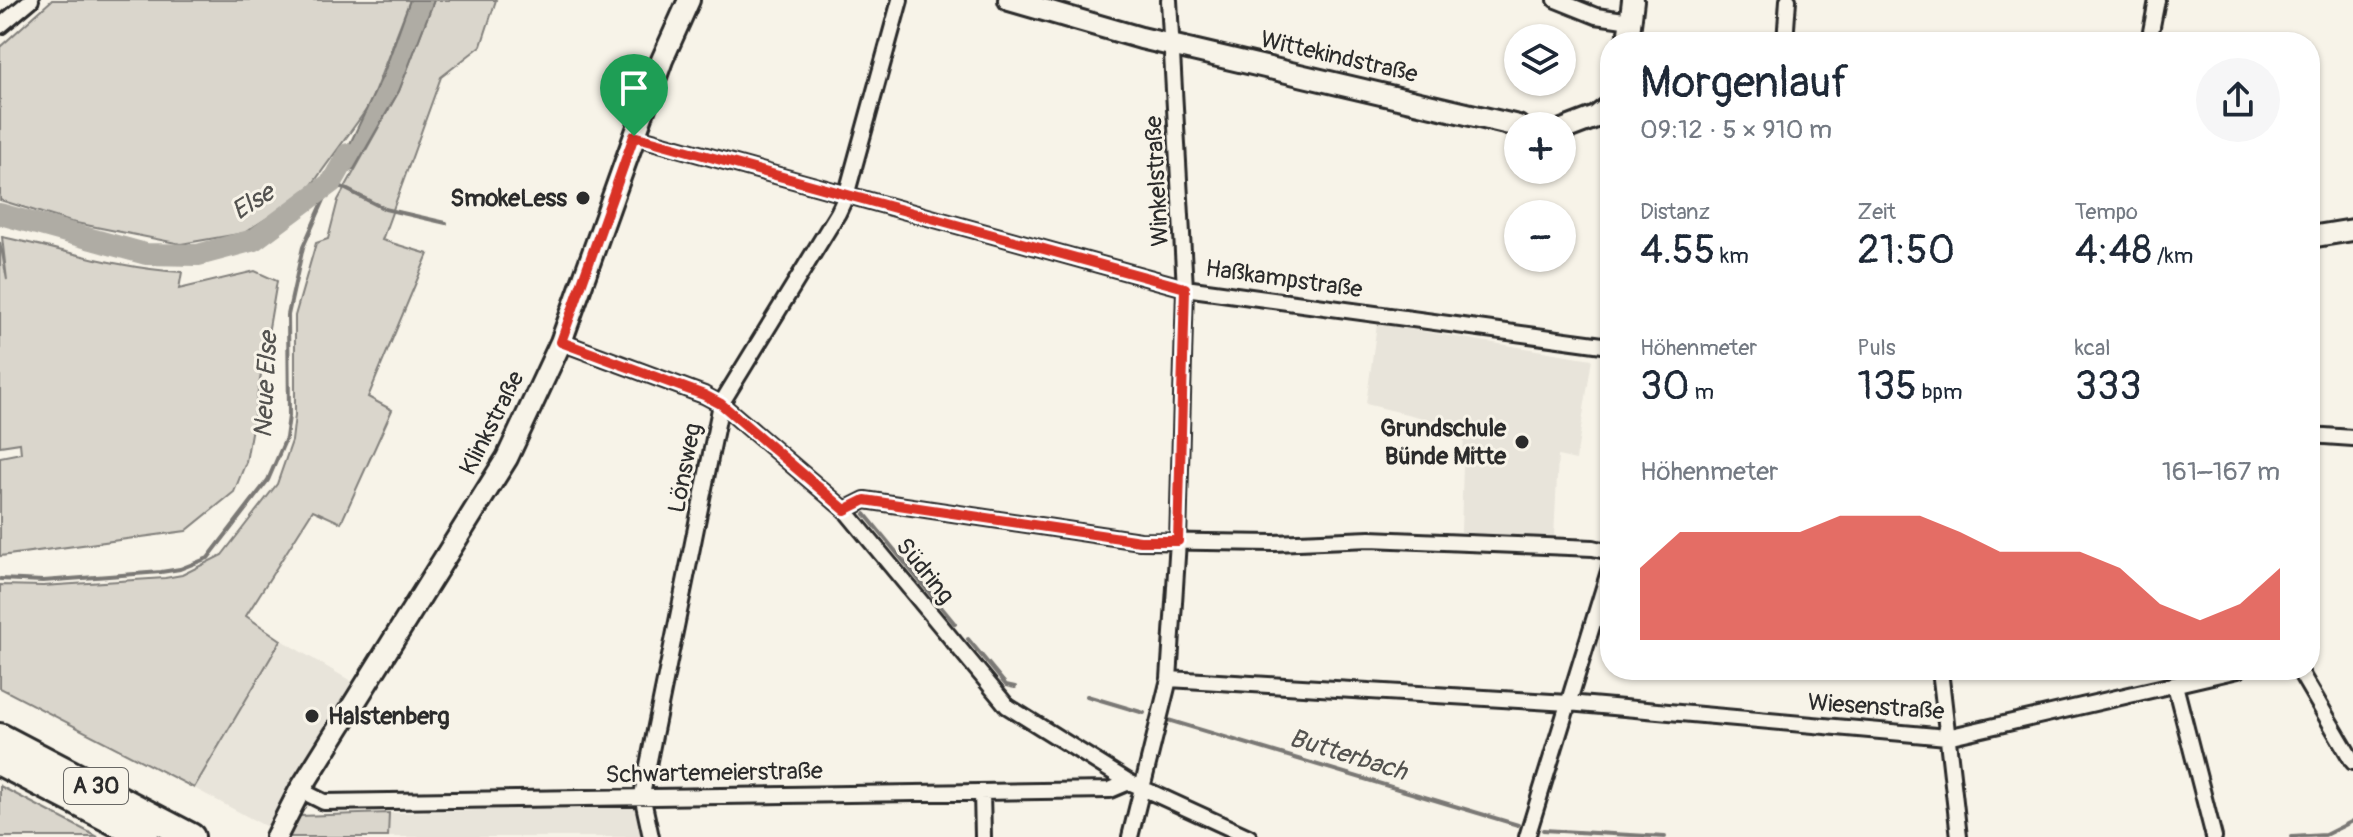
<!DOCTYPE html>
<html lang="de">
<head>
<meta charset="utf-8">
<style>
	body { margin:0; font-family:Pangolin,sans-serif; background:#f6f6f7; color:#1f2937; height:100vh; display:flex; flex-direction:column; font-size:30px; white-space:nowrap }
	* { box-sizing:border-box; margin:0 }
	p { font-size:26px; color:#747a83 }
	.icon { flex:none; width:44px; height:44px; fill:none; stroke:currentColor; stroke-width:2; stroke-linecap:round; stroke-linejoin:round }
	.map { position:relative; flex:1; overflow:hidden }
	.side { position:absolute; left:1600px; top:32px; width:720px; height:648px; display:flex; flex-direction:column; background:#fff; border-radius:32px; box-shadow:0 2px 6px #0004 }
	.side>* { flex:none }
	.fabs { position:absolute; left:1504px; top:24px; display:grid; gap:16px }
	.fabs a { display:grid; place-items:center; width:72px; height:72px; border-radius:50%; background:#fff; box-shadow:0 2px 6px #0004; font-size:40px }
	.pin { position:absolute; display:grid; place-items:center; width:68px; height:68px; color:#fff; margin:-82px -34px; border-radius:50% 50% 50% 0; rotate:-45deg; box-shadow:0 0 8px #0007 }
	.pin .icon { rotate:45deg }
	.round { display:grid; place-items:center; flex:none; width:84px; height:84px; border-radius:42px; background:#f6f6f7 }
	.summary { display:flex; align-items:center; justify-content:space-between; height:136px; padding:0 40px }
	h1 { font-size:44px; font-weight:600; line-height:60px }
	.metrics { display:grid; grid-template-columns:repeat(3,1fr); gap:12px; height:136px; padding:8px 40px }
	.metrics div { display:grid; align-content:center }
	.metrics b { font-size:40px; font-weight:600 }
	.metrics small { font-size:22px; font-weight:400 }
	.metrics p { font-size:22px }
	.chart { height:224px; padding:16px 40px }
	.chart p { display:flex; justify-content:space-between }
	.chart svg { width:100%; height:144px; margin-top:8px; fill:#d93025; opacity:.7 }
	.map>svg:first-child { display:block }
</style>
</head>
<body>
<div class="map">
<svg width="2353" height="837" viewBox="0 0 2353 837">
	<rect width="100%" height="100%" fill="#f7f3e8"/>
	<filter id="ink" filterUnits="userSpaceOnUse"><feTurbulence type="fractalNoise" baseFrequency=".0125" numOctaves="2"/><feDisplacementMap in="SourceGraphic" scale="16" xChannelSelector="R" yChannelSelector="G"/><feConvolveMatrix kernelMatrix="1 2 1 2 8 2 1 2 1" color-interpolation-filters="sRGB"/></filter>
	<g filter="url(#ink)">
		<path fill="#e8e4da" d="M1377 324 1592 359 1576 460 1558 456 1554 538 1461 532 1464 428 1366 404Z
			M281 640 356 684 267 827 194 788Z
			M633 805 637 810 643 837H388L389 813Z"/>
		<path fill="#dad6cc" stroke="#82807c" stroke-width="2" d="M52 0H410L369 106 306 193 244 233 181 244 71 222 0 200V47Z
			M434 0H496L481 46 441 77 382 240 428 254 368 397 392 410 341 523 313 510 246 616 281 640 194 788 0 688V585L43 586 165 578 182 575 222 555 277 484 292 441 295 415V316L316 243 328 239 338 200 399 91Z
			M2 237C62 249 120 269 182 272L179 289 255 271 277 281 246 462 234 492 186 531 0 556V457L21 453 20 443 0 446V242L7 280Z
			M0 786 98 837H0Z
			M389 813 388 837H287L299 816Z"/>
		<path fill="#afaca4" stroke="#7a7874" stroke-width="2" d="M410 0H434L399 91 354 169 332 181 383 75Z"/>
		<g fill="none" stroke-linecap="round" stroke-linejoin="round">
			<path stroke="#7a7874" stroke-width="4" d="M865 514 955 624
				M0 579 43 581 161 572 180 569 208 558 268 480 286 438 289 416 288 315 303 247 332 182 385 209 446 223
				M968 639 1006 685 1015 687
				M1087 696 1144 713
				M1168 720 1518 825
				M1543 830 1665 837
				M2292 837 2325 835 2353 821"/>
			<path stroke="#afaca4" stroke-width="22" d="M0 214 146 254 198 255 254 240 332 182 348 154"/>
			<defs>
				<path id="street" d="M1556 0 1596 16 1631 21
					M0 26 31 0
					M1785 42 1788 0
					M2149 42 2157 0
					M634 136 1185 288 1610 346
					M561 342 704 395 721 404 845 510 1007 706 1129 782 1249 837
					M2310 435 2353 438
					M845 510 865 500 1140 541 1274 543 1370 539 1593 548 1610 552
					M1940 670 1959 837
					M2299 670 2353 762
					M1169 679 1568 703 1947 737 2238 670
					M2175 685 2214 837
					M300 790 324 802 1110 790 1129 782
					M982 792 983 837
					M651 837 642 795 721 404 838 213 846 196 900 0
					M1130 837 1169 679 1178 541 1185 288 1169 0
					M1527 837 1610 568"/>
				<path id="secondary" d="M1009 0 1141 38 1518 126
					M1628 42 1633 0
					M1562 130 1596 117 1610 106
					M2310 237 2353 230
					M276 837 300 790 507 458 561 342 662 60 689 0"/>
				<path id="highway" d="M0 737 191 837
					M0 762 145 837"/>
			</defs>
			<use href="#street" stroke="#2b2b2b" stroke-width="20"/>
			<use href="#secondary" stroke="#2b2b2b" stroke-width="26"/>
			<use href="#highway" stroke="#2b2b2b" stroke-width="32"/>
			<use href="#street" stroke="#f7f3e8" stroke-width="14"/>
			<use href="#secondary" stroke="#f7f3e8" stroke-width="20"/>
			<use href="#highway" stroke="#f7f3e8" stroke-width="26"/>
		</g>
	</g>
	<g fill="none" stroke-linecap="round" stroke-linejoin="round" filter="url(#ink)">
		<defs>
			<path id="route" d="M634 136 1185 288 1178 541H1140L865 500 845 510 721 404 704 395 561 342Z"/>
		</defs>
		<use href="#route" stroke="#fff" stroke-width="16"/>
		<use href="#route" stroke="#d93025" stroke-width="10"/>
	</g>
	<g fill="#2b2b2b" stroke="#f7f3e8" stroke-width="3">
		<circle cx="583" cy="198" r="8"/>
		<circle cx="1522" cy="442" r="8"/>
		<circle cx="312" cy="716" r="8"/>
	</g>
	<g text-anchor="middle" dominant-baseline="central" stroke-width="6" stroke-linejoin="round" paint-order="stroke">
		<rect fill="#f7f3e8" stroke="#686764" stroke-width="2" x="64" y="768" width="64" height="36" rx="6"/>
		<g font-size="22" font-weight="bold" fill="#2b2b2b">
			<text x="96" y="786">A 30</text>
		</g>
		<g font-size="24" fill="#2b2b2b" stroke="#f7f3e8">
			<text transform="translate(1339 57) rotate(13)">Wittekindstraße</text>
			<text transform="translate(1157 181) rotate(-93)">Winkelstraße</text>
			<text transform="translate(1284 279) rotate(8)">Haßkampstraße</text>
			<text transform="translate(492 423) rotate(-63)">Klinkstraße</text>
			<text transform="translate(685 468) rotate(-79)">Lönsweg</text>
			<text transform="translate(925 571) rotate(51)">Südring</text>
			<text transform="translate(1876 707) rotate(4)">Wiesenstraße</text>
			<text transform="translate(714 773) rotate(-1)">Schwartemeierstraße</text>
		</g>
		<g font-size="24" font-weight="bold" fill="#2b2b2b" stroke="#f7f3e8" text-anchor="end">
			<text x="567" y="198">SmokeLess</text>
			<text x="1506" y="428">Grundschule<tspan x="1506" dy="28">Bünde Mitte</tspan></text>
			<text x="328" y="716" text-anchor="start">Halstenberg</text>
		</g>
		<g font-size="26" font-style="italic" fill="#53524f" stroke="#f7f3e8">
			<text transform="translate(253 202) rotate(-32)">Else</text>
			<text transform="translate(266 385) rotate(-87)">Neue Else</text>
			<text transform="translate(1348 755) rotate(17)">Butterbach</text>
		</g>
	</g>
</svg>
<div class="fabs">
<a><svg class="icon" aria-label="layers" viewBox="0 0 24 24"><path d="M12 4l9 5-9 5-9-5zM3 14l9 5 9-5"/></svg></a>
<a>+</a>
<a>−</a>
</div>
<div class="pin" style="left:634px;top:136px;background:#1e9e55"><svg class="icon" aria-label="arrive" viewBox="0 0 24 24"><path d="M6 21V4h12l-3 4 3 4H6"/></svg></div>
<section class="side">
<div class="summary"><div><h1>Morgenlauf</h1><p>09:12 · 5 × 910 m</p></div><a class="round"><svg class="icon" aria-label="share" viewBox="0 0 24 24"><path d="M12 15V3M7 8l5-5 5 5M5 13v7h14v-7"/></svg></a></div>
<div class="metrics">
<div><p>Distanz</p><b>4.55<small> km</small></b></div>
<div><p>Zeit</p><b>21:50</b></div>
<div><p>Tempo</p><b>4:48<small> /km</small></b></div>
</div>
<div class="metrics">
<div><p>Höhenmeter</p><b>30<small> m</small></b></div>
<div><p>Puls</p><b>135<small> bpm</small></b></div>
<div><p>kcal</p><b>333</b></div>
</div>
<div class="chart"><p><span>Höhenmeter</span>161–167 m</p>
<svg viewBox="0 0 160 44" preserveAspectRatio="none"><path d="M0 44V22L10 11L20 11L30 11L40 11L50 6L60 6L70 6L80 11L90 17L100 17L110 17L120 22L130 33L140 38L150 33L160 22V44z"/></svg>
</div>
</section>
</div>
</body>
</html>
